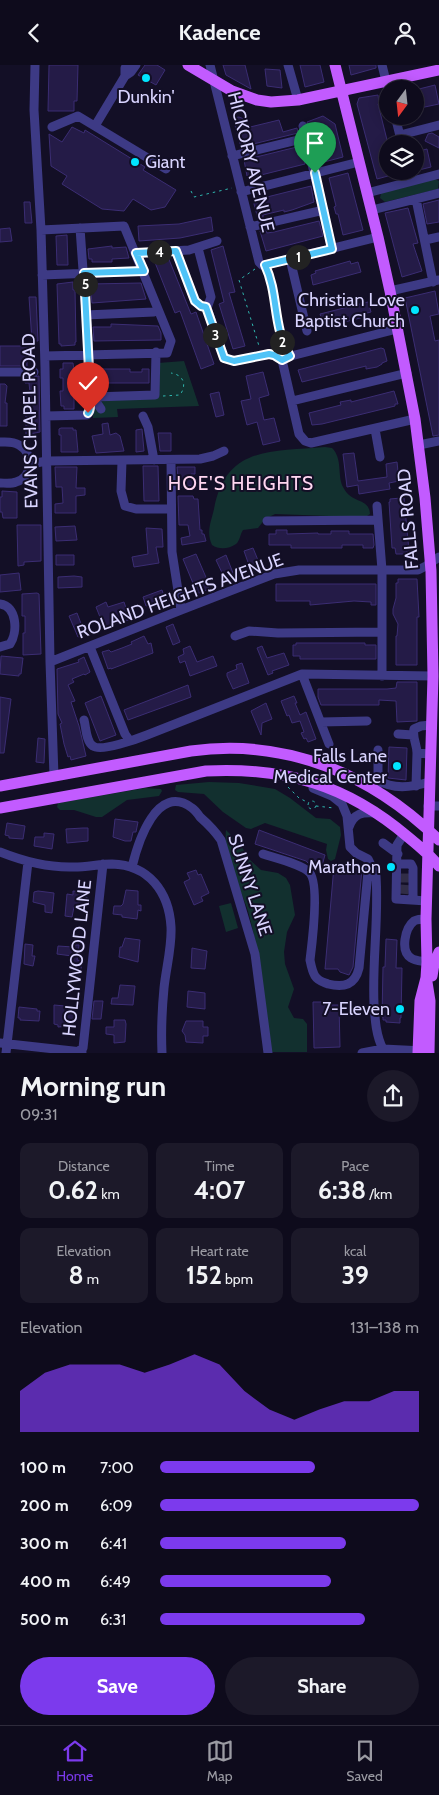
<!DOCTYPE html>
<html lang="en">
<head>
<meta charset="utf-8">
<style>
	body { margin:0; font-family:Cabin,sans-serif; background:#1c1929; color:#f1f3f6; height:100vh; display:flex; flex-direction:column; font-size:19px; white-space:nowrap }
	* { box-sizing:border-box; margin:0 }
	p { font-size:16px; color:#9b9ba3 }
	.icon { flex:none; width:28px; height:28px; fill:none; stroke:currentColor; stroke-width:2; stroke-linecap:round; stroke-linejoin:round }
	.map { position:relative; height:988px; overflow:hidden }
	.sheet { display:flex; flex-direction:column; background:#0e0b1c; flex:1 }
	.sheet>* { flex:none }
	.needle { width:32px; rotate:195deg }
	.buttons { position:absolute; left:379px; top:15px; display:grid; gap:10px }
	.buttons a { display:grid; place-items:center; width:45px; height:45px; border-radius:50%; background:#0e0b1c; box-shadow:0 2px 12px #0003,0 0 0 1px #2e2b3b; font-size:25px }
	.pin { position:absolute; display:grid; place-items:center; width:42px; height:42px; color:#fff; margin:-51px -21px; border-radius:50% 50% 50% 0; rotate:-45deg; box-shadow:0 0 5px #0007 }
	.pin .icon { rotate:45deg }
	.km { position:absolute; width:25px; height:25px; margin:-12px; border-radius:50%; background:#222; color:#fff; font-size:14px; line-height:25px; text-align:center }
	.round { display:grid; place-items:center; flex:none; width:52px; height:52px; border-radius:26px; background:#1c1929 }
	.head { display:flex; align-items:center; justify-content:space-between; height:85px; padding:0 20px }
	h1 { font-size:28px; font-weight:700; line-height:38px }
	.metrics { display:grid; grid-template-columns:repeat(3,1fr); gap:8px; height:85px; padding:5px 20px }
	.metrics div { display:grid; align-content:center; border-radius:10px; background:#1c1929; text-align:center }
	.metrics b { font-size:25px; font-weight:700 }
	.metrics small { font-size:14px; font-weight:400 }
	.metrics p { font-size:14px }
	.chart { height:140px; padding:10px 20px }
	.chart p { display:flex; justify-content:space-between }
	.chart svg { width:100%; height:90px; margin-top:5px; fill:#7c3aed; opacity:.7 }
	.primary-button { display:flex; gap:10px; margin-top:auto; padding:10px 20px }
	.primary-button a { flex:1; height:58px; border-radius:30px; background:#7c3aed; color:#fff; font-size:20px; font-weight:700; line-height:58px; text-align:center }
	.primary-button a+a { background:#1c1929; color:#f1f3f6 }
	ul { padding:0 20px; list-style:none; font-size:16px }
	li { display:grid; grid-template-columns:80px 60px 1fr; align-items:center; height:38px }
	li i { height:12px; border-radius:6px; background:#7c3aed }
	header { display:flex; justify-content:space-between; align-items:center; height:65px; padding:0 20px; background:#0e0b1c; font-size:22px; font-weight:700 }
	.tabs { display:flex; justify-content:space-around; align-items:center; height:70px; border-top:1px solid #2e2b3b; background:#0e0b1c; font-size:14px; color:#9b9ba3 }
	.tabs a { display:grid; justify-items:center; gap:2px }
	.tabs .active { color:#7c3aed }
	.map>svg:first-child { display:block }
</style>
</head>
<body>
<header><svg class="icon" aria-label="back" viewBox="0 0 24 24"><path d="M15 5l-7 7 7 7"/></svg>Kadence<svg class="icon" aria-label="person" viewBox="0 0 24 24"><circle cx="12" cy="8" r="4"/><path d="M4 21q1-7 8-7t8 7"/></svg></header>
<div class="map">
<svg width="439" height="988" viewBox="0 0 439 988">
	<rect width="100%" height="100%" fill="#130f26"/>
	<path fill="#12302f" d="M435 114 439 116 438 124 385 137 380 133 381 128Z
		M184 296 199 341 117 344 118 352 93 353V334L157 333 158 298Z
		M325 382 332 383C343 394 337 410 343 422 352 440 369 432 370 449L367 451 355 452 275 449 265 454 258 463 243 465C240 469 240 476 236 479 229 484 219 485 212 480 206 467 211 457 214 444 226 380 273 387 325 382Z
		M209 717 239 718 275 724 290 733 316 753 330 754 340 762 341 770 335 794 331 796 328 794 326 785 327 779 265 758 251 764 246 763 223 747 204 729 178 727 175 725 176 720Z
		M145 723 161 724 162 726 159 731 127 735 102 752H96L74 745H60L57 742 58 738Z
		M226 765 240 779 249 794 261 805 278 808 286 813 290 820 295 850 287 867 284 887 285 899 294 924 288 942 294 953 303 954 307 959V987H271C265 940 261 893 248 846 241 824 223 788 226 765Z
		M231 838 238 863 226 867 219 841Z"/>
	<path fill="#241b47" stroke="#3b2d73" d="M49 0H78L77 36H74V46H48Z
		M145 0H157L165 5 156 20 138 10Z
		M223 0H245L251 24 226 10Z
		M300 0H320L324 17 305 22Z
		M349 0H376V3L351 10Z
		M265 4 280 5 282 23 267 21Z
		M435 20 439 39 420 43 419 40 415 41V25Z
		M378 30 379 38 378 39 388 79H386L388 106H399V108L377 114 357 39 359 33Z
		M323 51 335 59 343 92 324 97 318 72 314 73 312 64 310 65 307 57Z
		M239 52 244 54 246 63 279 55 283 67 297 63 298 68 241 82 233 53Z
		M72 62 84 68 85 65 145 102 143 105 176 125 165 142 151 145 133 134 124 146 102 144 62 119 67 111 51 101 49 69 62 77Z
		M432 68 439 72V83L425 76 428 69Z
		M301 81 305 99 249 113V110L247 111 244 95Z
		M427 84 431 102 415 106V87Z
		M348 108 363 165 343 170 338 149H336L334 142 336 141 329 113Z
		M311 121 314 137 292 145 284 147V145L263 150V153L258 154 254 139 255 135Z
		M439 135V157L427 159 423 139Z
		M24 137H30L32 158H25Z
		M408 143 418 178 413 179 422 206 402 212 385 148Z
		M211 152 213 166 180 173 139 176 138 161 179 159Z
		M319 156 323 171 266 186 260 166 266 165 267 168 274 167Z
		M10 163 12 176 0 177V164Z
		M67 170 68 200H57L56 171Z
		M112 181V183L126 182 129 193 112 194V197H92V194H89L88 184Z
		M223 181 235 227 229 228 245 281 233 284 219 239 224 237 211 185Z
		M168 192 191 249 196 247 214 299 201 304 180 246 175 248 154 195Z
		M350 196 351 199 358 197 361 207 313 220 311 210 316 208 315 206Z
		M73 217V225H75L76 277H75V280L61 281V279H59L57 219Z
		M141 218 146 234 92 238 90 219Z
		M435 226 439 249 430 251 435 276 439 275V370L433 371 405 233Z
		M29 232H36L38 276H32Z
		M368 237 371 247 363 249 364 252 329 261 328 258 323 259 320 249Z
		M111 259 158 261 161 268V275L94 276 93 262H111Z
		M0 281H32V295H27V301H0Z
		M381 283 384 284 387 296 382 298V299L377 302 366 304V301L302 317 298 305Z
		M63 298H73L74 305H75L76 312H74V344H64V341H61L60 326H63V313H60V304H63Z
		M98 304H130V307H142V304H149V318H96V308H98Z
		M263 307 269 330 259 333 263 351 264 355 274 353 280 376 263 380 257 357 247 360 241 336 251 334 246 311Z
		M39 311 40 367 26 370V337H31L29 318H25V313Z
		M0 319H5L7 321 5 338H7V361H0Z
		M394 326 398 339H395V341L322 359 312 360 309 348 341 340 340 337 351 335V337Z
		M219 327 224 350 216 352 210 329Z
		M108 358 110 370 116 368 120 371 124 386 96 388 92 371 103 369 102 359Z
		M61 363H73V365H76L78 387H61V370H59V364Z
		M142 364 144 386 136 387V365Z
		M158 368H171V386H160Z
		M354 388 358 416 387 412 386 399 397 397 399 416 389 418 390 424 359 429 358 420 347 422 343 389Z
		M143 401H158L159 436H144Z
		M55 402H77L76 423H85V430L76 431V448H55V439L63 438 62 422H56Z
		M177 402H195V409H191L193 420 179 423Z
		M2 426 17 427V453H3L2 447H0V432H2Z
		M178 431H193L194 434H198L200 465H202V469H204L206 476 182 480 181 473 190 471 188 460H179Z
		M401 433H404L409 486 406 487V489H396L395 483H392L389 437H390V434Z
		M17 460H41V496L24 497V500L18 501Z
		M75 461 77 475 56 476 55 462Z
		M146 463 162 464 163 482H156L159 498 134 502 132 492 148 489Z
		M276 465H287V469L318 468V469H331V466H349V469H373L374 480 373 483H363V480H342V483H291V480H269V469H276Z
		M253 483 260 500 250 503 244 486Z
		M196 489 208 517 206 518 209 524 199 528H197L195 523 183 494Z
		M56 490H74V500H56Z
		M226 490 233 508 231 509 232 511 225 514 216 495Z
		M19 508 21 525 0 527V510Z
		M74 511 82 512V522L58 523V512Z
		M398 514H417L419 552H417V600H396V571H397L398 559 393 549V544L396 533V518H398Z
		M276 519H376V540H371V537L354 536 310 540V536H276Z
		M162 525 165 534 146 541 143 532Z
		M37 528 39 529 41 589 23 590V568H25V551H22V529Z
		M106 537 108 542 124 537 127 546 131 545 133 551 131 552 132 554 104 562 96 542Z
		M77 548 85 569 78 572 69 551Z
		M173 559 180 577 173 580 166 562Z
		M144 571 148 579 151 578 153 588 111 604V603L108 604 102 587 109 585 111 587 122 583 132 579 131 577Z
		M296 578H365V580H376V594H300V591H293V580H296Z
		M190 581 197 597 213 591 217 601 190 611 185 596 180 598 178 592 184 589 183 584Z
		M262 581 267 593 284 588 289 600 272 606 273 608 268 610 257 583Z
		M1 591 23 593 21 609H19V611L0 609Z
		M84 592 90 607 85 610 84 609 72 614 74 617 68 620 75 636 71 637 79 661 86 691 71 695 70 691 68 692 64 679 60 659 62 658 58 649 57 604 79 597 78 595Z
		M242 598 249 618 233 624 227 611V608L237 604 236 600Z
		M397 617H417V656L397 657 396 636 379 635V640H321L318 632V624H387L396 623Z
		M188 620 191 632 128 655 124 645Z
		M101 631 116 670 100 676 85 638Z
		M294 631 297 638H295L300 650 306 647 316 674 308 677 306 673 304 674 301 668 304 667 300 656 292 658 289 650 287 651 281 636Z
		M0 632 11 634 4 688H0Z
		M266 638 272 654 262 658 261 670 251 646Z
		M38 673 45 674 44 698 36 697Z
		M389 682 407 683 406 715 388 713Z
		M115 754 138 757 136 767H133L131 776H125L113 772Z
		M7 758 25 761 23 774 9 773V771L5 770Z
		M83 763H88V776L67 778 66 764Z
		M259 765 325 790 321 804 310 800 306 796 255 779Z
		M44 768 54 769 52 784 34 781 35 772H44Z
		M334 801 362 804 353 902 349 910 340 907 338 904H325Z
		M196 805 198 810 201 809 209 828 201 832 203 836 194 840 184 817 190 814 187 808Z
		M126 825 138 826V840H141V846L138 845 137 854 122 852V850L113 849 114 841H121L123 839Z
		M38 826 54 828 52 848 45 847V840L33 837 34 827Z
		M73 826 82 827V831L87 832 86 843 74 842 72 852 65 851 67 829 73 830Z
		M125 873 140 875 138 897 119 892 120 882H122Z
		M386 874 397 875 396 903H402L401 953H400V958L386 957V955H383V952H382L383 902H385Z
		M25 879 33 880 32 891H35L33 901 24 899Z
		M74 880H79L77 895 82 896 81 904 71 903 72 891 57 889 58 881 73 882Z
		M192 883 207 886 205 904 191 903Z
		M120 920 135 921 133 940 111 939 112 933H118Z
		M188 926 205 928V944L187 942Z
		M94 936H103L101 954H92Z
		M313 937H324V940H339L340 982 314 983Z
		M54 940 76 942 74 955H70V961L58 962V960L54 959Z
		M19 942 37 944V946H40L39 956 20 955V953H18Z
		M114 955H125L126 959 125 977 114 978V970L106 969V962H114Z
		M186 956H203V962H208V971H203V978L186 977 185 970 182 966Z"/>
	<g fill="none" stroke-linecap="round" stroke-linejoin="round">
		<path stroke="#312d47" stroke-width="9" stroke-dasharray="9 4.5" stroke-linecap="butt" d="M400 813H411
			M400 824 411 825"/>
		<path stroke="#2fb8b0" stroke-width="1" stroke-dasharray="2.5 4" stroke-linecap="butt" d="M191 126 194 132 232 123
			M255 204 239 215 259 281
			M269 208 277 257 286 284
			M163 331 180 330C187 320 184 310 171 308
			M288 722 299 733 309 738
			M308 740a4 4 0 1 1 8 0a4 4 0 1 1-8 0Z
			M316 741 334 743"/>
		<path stroke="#3d3a85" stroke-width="9" d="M35 0 34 45 41 165 45 302 50 597 54 711
			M210 0 259 197 262 200H265L378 172
			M288 0 298 35
			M382 0 388 24
			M125 11V3L127 0
			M395 51 402 79
			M95 61 125 11 131 7 136 0
			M303 61 332 184
			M52 62 78 51 166 104
			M400 70 439 60
			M232 91 306 73
			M409 106 411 116
			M241 127 359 97
			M367 128 439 109
			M416 134 433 217
			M372 145 439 128
			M250 162 324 145
			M80 163 89 289 90 324 93 332 155 330 156 287
			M41 165 124 161 171 276 167 288 45 291
			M425 175 439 172
			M198 183 211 232 207 243
			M176 186 195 236 201 241 207 243
			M136 188 189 185 217 176
			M290 194 307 266
			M42 210 144 206
			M390 226 439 215
			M207 243 224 293 234 296 269 289 274 290 282 295
			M86 250 154 247
			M282 295 299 369 305 376 311 378 415 354
			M282 295 291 291 397 264
			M0 307H34
			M93 332 101 344
			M292 336 407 308
			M46 351 87 350 90 346V335L93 332
			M143 351 148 362 154 395
			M375 364 380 392
			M0 377C7 377 13 376 19 380 34 389 33 412 16 417 11 419 5 418 0 418
			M419 380 439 376
			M171 395 172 487 181 545
			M122 396 121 426 125 441 136 444H171
			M30 399 47 396 200 394 213 391 224 386
			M267 456 378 455
			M0 539C17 541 18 567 10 579L0 582
			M235 571 249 566 278 568 382 567V505L377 441
			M90 582 125 669 130 676
			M50 597 181 545 274 509 299 505H418L426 501 439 492
			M302 609 329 679
			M382 611V567
			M84 655C86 662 86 677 93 681 101 687 137 674 147 670L302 609 433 611
			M321 657 367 656
			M398 669 413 670
			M430 689 417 688C417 679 412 673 414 664L421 661 431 660
			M378 715C393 725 413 722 429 717
			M378 720V685
			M416 721 417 688
			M313 723 332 731 342 739 347 751 350 782 356 788 368 794 376 811C379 853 372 896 374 939 375 954 376 971 383 984L424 986
			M428 741H439
			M349 762C354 748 362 747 376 748
			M404 769 397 780 396 834 427 836
			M383 778 398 789
			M0 787C25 797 48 803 74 802 87 802 100 799 112 799 149 800 169 827 171 862 172 882 166 903 164 923 162 944 161 966 162 988
			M263 789C275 793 301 799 309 807 320 817 312 879 310 895 311 900 312 906 315 911 318 916 323 917 328 919 344 923 355 920 359 903L369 796
			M397 799H411L413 803V835
			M132 802C138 777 157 717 192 743 195 745 198 749 200 752 208 759 215 766 221 775L255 889 268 988
			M426 854C422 854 418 854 414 856 405 863 400 886 411 893 415 896 422 896 427 897
			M0 978 82 987
			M6 988 28 797
			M76 988 83 983 103 799
			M362 988 383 984"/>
		<path stroke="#c25bff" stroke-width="11" d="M188 0 232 26 257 35 271 37 298 35 439 5
			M335 0 378 172 390 226 415 354 425 433 431 506 433 611 426 854 427 897 426 913 420 936 418 988
			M0 721 191 686C287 673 371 709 439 775
			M0 743 206 706C286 702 347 720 408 772 419 781 430 790 439 801
			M432 911 434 899 439 887
			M427 917 430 936 429 988"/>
	</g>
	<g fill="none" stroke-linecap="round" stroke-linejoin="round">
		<defs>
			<path id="route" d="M88 348C92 343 88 336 93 332L90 324 84 208 144 206 136 188 176 186 195 236 201 241 206 242 224 293 234 296 269 289 274 290 282 295 290 291C272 261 279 230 265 200L332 184 315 108"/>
		</defs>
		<use href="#route" stroke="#fff" stroke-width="10"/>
		<use href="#route" stroke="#4fc3f7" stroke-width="6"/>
	</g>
	<g fill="#00e5ff" stroke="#130f26" stroke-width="2">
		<circle cx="146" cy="13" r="5"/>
		<circle cx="135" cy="97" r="5"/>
		<circle cx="415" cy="245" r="5"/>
		<circle cx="397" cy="701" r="5"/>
		<circle cx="391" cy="802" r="5"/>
		<circle cx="400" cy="944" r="5"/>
	</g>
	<g text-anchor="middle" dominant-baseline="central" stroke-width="4" stroke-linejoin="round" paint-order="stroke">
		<g font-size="18" fill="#d9d4ff" stroke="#130f26" text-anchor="end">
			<text x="146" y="32" text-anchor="middle">Dunkin'</text>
			<text x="145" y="97" text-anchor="start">Giant</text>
			<text x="405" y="235">Christian Love<tspan x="405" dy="21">Baptist Church</tspan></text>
			<text x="387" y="691">Falls Lane<tspan x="387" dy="21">Medical Center</tspan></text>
			<text x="381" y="802">Marathon</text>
			<text x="390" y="944">7-Eleven</text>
		</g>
		<g font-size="18" fill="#d9d4ff" stroke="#130f26">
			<text transform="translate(251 97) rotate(76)">HICKORY AVENUE</text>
			<text transform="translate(30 356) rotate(-91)">EVANS CHAPEL ROAD</text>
			<text transform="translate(408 454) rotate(-95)">FALLS ROAD</text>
			<text transform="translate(180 531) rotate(-20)">ROLAND HEIGHTS AVENUE</text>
			<text transform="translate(250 820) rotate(72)">SUNNY LANE</text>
			<text transform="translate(77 893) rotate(-84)">HOLLYWOOD LANE</text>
		</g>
		<g font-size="19" letter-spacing="1" fill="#ffd6f0" stroke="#130f26">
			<text x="241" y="418">HOE'S HEIGHTS</text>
		</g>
	</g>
</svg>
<div class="buttons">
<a><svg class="needle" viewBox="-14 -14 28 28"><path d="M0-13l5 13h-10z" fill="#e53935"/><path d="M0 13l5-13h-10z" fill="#9b9ba3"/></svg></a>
<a><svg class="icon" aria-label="layers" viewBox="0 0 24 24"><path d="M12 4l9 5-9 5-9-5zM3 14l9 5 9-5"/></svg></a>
</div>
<div class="pin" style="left:315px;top:108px;background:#1e9e55"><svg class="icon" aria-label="arrive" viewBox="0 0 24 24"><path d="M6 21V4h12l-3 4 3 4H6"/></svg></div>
<div class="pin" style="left:88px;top:348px;background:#d93025"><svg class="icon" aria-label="check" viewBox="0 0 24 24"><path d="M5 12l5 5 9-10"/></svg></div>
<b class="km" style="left:298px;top:192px">1</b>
<b class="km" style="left:282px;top:277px">2</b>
<b class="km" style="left:215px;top:270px">3</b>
<b class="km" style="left:159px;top:187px">4</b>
<b class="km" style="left:85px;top:219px">5</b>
</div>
<section class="sheet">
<div class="head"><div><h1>Morning run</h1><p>09:31</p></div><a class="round"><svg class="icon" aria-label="share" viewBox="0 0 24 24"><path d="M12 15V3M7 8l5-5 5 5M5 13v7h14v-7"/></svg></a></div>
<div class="metrics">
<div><p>Distance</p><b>0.62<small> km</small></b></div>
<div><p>Time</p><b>4:07</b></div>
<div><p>Pace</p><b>6:38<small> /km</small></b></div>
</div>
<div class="metrics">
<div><p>Elevation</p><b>8<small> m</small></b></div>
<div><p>Heart rate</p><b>152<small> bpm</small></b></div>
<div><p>kcal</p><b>39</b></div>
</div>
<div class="chart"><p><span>Elevation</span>131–138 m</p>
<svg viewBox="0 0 160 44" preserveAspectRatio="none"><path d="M0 44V24L10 15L20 11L30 11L40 11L50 15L60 11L70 6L80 11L90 24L100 33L110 38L120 33L130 29L140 29L150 24L160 24V44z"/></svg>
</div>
<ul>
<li><b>100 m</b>7:00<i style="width:60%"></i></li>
<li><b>200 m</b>6:09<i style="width:100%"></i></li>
<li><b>300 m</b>6:41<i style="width:72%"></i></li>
<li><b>400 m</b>6:49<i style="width:66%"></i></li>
<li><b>500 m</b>6:31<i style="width:79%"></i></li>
</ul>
<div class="primary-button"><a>Save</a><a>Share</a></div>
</section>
<nav class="tabs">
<a class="active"><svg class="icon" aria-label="home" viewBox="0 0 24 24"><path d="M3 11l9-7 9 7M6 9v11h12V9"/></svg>Home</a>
<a><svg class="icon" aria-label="map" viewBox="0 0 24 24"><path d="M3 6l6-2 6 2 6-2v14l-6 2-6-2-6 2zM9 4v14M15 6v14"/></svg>Map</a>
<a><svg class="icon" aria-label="saved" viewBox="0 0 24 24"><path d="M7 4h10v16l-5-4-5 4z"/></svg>Saved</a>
</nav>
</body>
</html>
